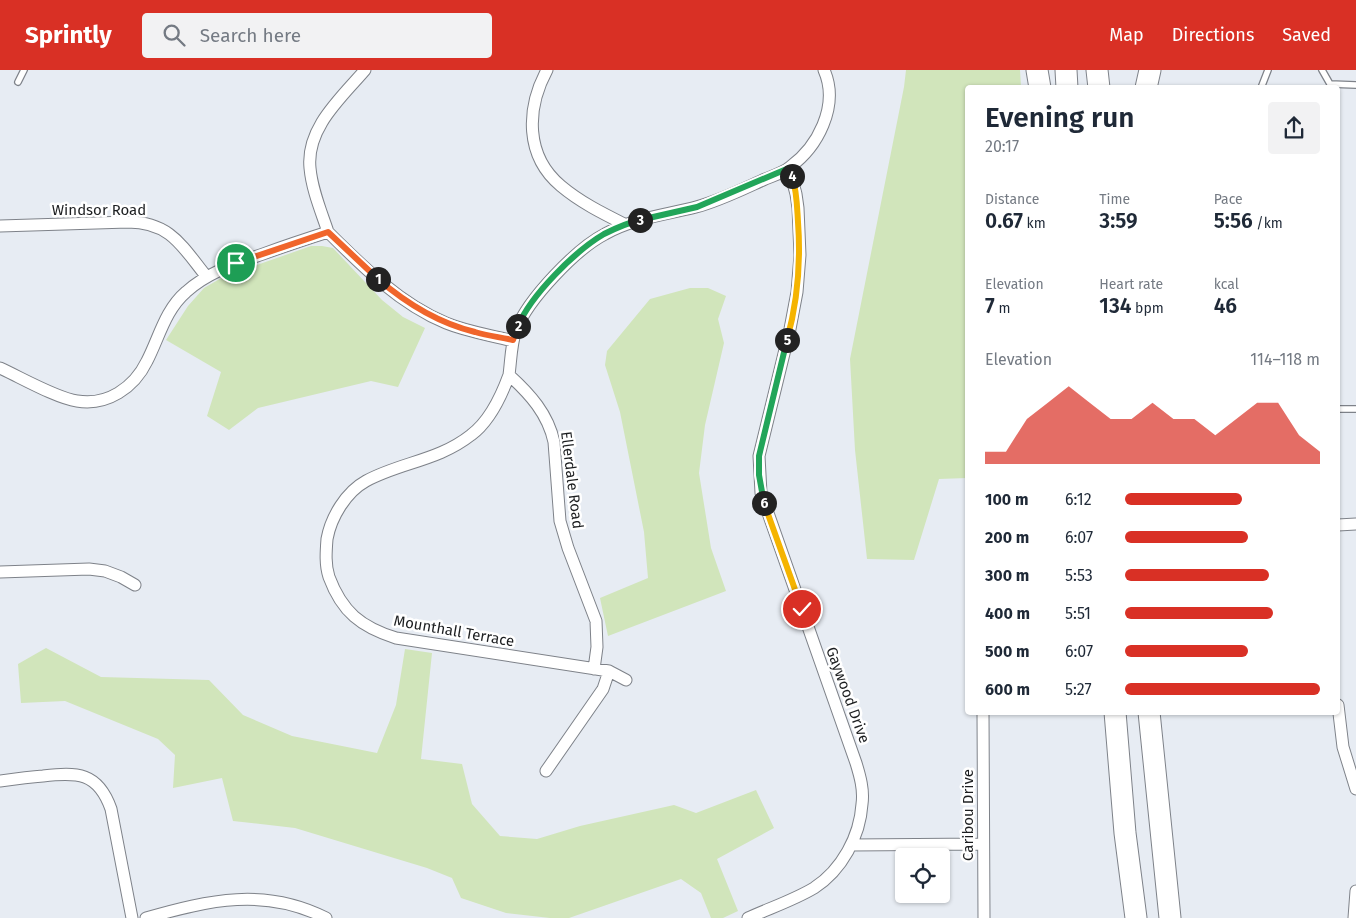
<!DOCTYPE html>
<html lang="en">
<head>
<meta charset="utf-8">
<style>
	body { margin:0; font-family:"Fira Sans",sans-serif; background:#f2f2f3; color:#1f2937; height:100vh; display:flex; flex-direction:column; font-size:19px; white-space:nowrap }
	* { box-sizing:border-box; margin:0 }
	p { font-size:16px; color:#747a83 }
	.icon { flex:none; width:28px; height:28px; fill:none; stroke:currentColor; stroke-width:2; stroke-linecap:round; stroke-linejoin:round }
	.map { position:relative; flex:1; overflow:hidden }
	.side { position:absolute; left:965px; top:15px; width:375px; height:630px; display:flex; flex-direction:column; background:#fff; border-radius:5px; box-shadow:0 1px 4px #0004 }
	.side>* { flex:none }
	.buttons { position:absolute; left:895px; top:778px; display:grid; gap:10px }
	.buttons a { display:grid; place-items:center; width:55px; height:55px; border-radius:5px; background:#fff; box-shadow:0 1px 4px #0004; font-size:25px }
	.pin { position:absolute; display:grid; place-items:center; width:42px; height:42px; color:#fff; margin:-21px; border:2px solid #fff; border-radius:50%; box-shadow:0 1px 5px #0007 }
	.km { position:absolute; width:25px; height:25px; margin:-12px; border-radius:50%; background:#222; color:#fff; font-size:14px; line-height:25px; text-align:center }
	.round { display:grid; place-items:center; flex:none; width:52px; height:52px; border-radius:5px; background:#f2f2f3 }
	.head { display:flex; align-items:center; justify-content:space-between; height:85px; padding:0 20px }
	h1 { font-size:28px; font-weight:600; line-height:38px }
	.metrics { display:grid; grid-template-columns:repeat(3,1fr); gap:8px; height:85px; padding:5px 20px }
	.metrics div { display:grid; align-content:center }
	.metrics b { font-size:21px; font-weight:600 }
	.metrics small { font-size:14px; font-weight:400 }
	.metrics p { font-size:14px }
	.chart { height:140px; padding:10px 20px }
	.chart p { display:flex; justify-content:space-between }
	.chart svg { width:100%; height:90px; margin-top:5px; fill:#d93025; opacity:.7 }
	ul { padding:0 20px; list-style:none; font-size:16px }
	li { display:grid; grid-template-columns:80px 60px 1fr; align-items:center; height:38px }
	li i { height:12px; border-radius:6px; background:#d93025 }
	header { display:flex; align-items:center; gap:30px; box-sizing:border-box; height:70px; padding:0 25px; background:#d93025; color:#fff }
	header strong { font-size:24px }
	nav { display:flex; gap:28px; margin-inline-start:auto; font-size:18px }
	.search { width:350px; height:45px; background:#f2f2f3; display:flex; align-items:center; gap:12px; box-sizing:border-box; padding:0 18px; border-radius:5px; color:#747a83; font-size:19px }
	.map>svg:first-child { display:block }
</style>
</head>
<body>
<header>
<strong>Sprintly</strong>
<div class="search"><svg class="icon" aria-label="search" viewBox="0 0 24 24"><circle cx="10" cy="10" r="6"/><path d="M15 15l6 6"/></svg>Search here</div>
<nav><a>Map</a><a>Directions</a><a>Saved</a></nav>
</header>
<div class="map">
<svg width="1356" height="848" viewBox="0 0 1356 848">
	<rect width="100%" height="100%" fill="#e7ecf3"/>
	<path fill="#d1e5bb" d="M906 0H1020L1021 17 968 18 967 408 939 409 914 490 867 489 855 380 850 289 904 17Z
		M311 176H322L333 178 382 230 403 247 425 258 398 317 371 311 258 338 229 360 207 346 221 302 166 270 188 236 204 218 223 207Z
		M690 218H708L726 226 718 249 724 273 705 355 699 403 711 478 726 521 608 566 600 528 648 508 644 462 620 342 605 295 607 281 650 229Z
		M46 578 101 607 209 610 243 645 292 666 377 683 396 635 405 579 432 583 421 689 462 694 472 734 500 766 537 769 580 756 674 735 696 743 756 720 774 758 717 789 738 841 723 848H711L701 823 681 809 569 848H550L506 843 461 828 452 808 427 798 295 758 233 751 222 708 173 718 175 685 158 669 65 631 21 633 18 594Z"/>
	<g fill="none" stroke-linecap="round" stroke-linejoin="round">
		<defs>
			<path id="service" d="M1322 0 1330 14 1356 15
				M18 12 24 0
				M1261 18 1268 0
				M1338 339H1356"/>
			<path id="minor" d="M547 0C526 39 525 86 561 116 580 132 602 143 624 154
				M0 156 128 152C170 152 182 176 206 206
				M328 162C321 141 312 120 310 98 306 58 341 28 365 0
				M0 298C20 307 56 328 77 331 107 336 134 318 147 291 159 268 165 240 186 222 208 202 235 194 263 184 285 176 306 169 328 162 363 197 400 234 446 253 468 262 491 265 513 271
				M509 305C501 327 490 351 471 365 438 391 401 392 366 411 346 422 331 447 327 469 326 482 325 495 329 507 342 542 361 557 396 568L609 601 626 610
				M1338 455 1356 454
				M0 502 89 499 105 501 121 507 135 515
				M594 599 597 577 596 551 568 478 560 451 554 372C548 344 530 324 509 305 511 290 511 274 516 260 528 229 576 179 605 164 634 148 665 145 696 137 719 131 741 120 763 110 772 106 783 103 790 97 805 86 816 72 823 55 830 38 832 18 824 0
				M1338 635 1343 677 1356 719
				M983 642 984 848
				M546 701 603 619 609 601
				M0 711C14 709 28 707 43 706 77 702 98 702 111 739L132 848
				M851 775 983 774
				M146 848C209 830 265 817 326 848
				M748 848C770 838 794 830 814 818 842 800 860 766 862 734 864 720 860 706 856 693L761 423 759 386 790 259 797 222 800 185 798 138 796 124 789 98
				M1354 848 1356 821"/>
			<path id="motorway" d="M1037 0 1040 18
				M1066 0 1067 18
				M1097 0 1099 18
				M1146 18 1150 0
				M1115 642 1125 763 1136 848
				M1149 642 1170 848"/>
		</defs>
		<use href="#service" stroke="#7e8289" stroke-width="8"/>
		<use href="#minor" stroke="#7e8289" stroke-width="13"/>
		<use href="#motorway" stroke="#7e8289" stroke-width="23"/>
		<use href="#service" stroke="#fff" stroke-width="5.5"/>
		<use href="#minor" stroke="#fff" stroke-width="11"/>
		<use href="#motorway" stroke="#fff" stroke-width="21"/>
	</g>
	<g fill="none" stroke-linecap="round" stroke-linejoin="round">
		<defs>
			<path id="split-1" d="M236 193 328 162 378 209"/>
			<path id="split-2" d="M378 209C407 234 438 253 475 262 488 266 500 267 513 270L518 256"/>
			<path id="split-3" d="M518 256C531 225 575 181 604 164 616 158 627 153 640 150"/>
			<path id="split-4" d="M640 150 697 137 789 98 792 106"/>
			<path id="split-5" d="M787 270C798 230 801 193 798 152 797 136 797 121 792 106"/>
			<path id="split-6" d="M764 433 759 405V386L787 270"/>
			<path id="split-7" d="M764 433 802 539"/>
		</defs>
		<use href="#split-1" stroke="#fff" stroke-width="10"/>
		<use href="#split-2" stroke="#fff" stroke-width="10"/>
		<use href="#split-3" stroke="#fff" stroke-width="10"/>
		<use href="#split-4" stroke="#fff" stroke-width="10"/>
		<use href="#split-5" stroke="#fff" stroke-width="10"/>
		<use href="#split-6" stroke="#fff" stroke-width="10"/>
		<use href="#split-7" stroke="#fff" stroke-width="10"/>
		<use href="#split-1" stroke="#f0652b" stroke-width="6"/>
		<use href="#split-2" stroke="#f0652b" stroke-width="6"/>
		<use href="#split-3" stroke="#22a559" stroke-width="6"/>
		<use href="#split-4" stroke="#22a559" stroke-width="6"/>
		<use href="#split-5" stroke="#f5b400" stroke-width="6"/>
		<use href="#split-6" stroke="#22a559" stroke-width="6"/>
		<use href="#split-7" stroke="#f5b400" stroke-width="6"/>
	</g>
	<g text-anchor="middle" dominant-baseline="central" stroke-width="5" stroke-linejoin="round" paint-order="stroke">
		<g font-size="15" fill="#1c1e20" stroke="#fff">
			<text x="99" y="140">Windsor Road</text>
			<text transform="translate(572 410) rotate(83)">Ellerdale Road</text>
			<text transform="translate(454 561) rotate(10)">Mounthall Terrace</text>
			<text transform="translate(848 625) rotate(70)">Gaywood Drive</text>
			<text transform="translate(968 745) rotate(-90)">Caribou Drive</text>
		</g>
	</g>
</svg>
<div class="buttons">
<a><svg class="icon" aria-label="locate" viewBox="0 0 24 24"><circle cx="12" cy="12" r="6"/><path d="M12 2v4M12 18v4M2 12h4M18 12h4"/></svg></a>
</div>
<div class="pin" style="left:236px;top:193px;background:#1e9e55"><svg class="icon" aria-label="arrive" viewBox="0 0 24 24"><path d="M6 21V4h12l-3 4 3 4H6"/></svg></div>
<div class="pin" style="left:802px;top:539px;background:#d93025"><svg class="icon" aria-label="check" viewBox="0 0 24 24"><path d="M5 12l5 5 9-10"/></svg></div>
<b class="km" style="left:378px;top:209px">1</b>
<b class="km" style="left:518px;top:256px">2</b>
<b class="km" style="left:640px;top:150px">3</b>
<b class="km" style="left:792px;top:106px">4</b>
<b class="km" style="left:787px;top:270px">5</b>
<b class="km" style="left:764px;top:433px">6</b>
<section class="side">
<div class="head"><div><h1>Evening run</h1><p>20:17</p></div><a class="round"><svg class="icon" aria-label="share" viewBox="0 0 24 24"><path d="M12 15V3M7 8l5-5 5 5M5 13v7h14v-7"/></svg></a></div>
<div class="metrics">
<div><p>Distance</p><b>0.67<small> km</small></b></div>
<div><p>Time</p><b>3:59</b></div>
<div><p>Pace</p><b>5:56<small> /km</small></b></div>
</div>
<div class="metrics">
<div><p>Elevation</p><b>7<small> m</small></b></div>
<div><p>Heart rate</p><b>134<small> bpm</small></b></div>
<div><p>kcal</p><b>46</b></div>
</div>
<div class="chart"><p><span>Elevation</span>114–118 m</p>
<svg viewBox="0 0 160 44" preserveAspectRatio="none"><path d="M0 44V38L10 38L20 22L30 14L40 6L50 14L60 22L70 22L80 14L90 22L100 22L110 30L120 22L130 14L140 14L150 30L160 38V44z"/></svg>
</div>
<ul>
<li><b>100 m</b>6:12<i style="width:60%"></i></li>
<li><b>200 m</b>6:07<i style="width:63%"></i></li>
<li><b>300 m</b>5:53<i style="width:74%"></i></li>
<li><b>400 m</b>5:51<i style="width:76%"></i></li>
<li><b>500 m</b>6:07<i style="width:63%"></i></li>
<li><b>600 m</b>5:27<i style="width:100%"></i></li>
</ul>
</section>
</div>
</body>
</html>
